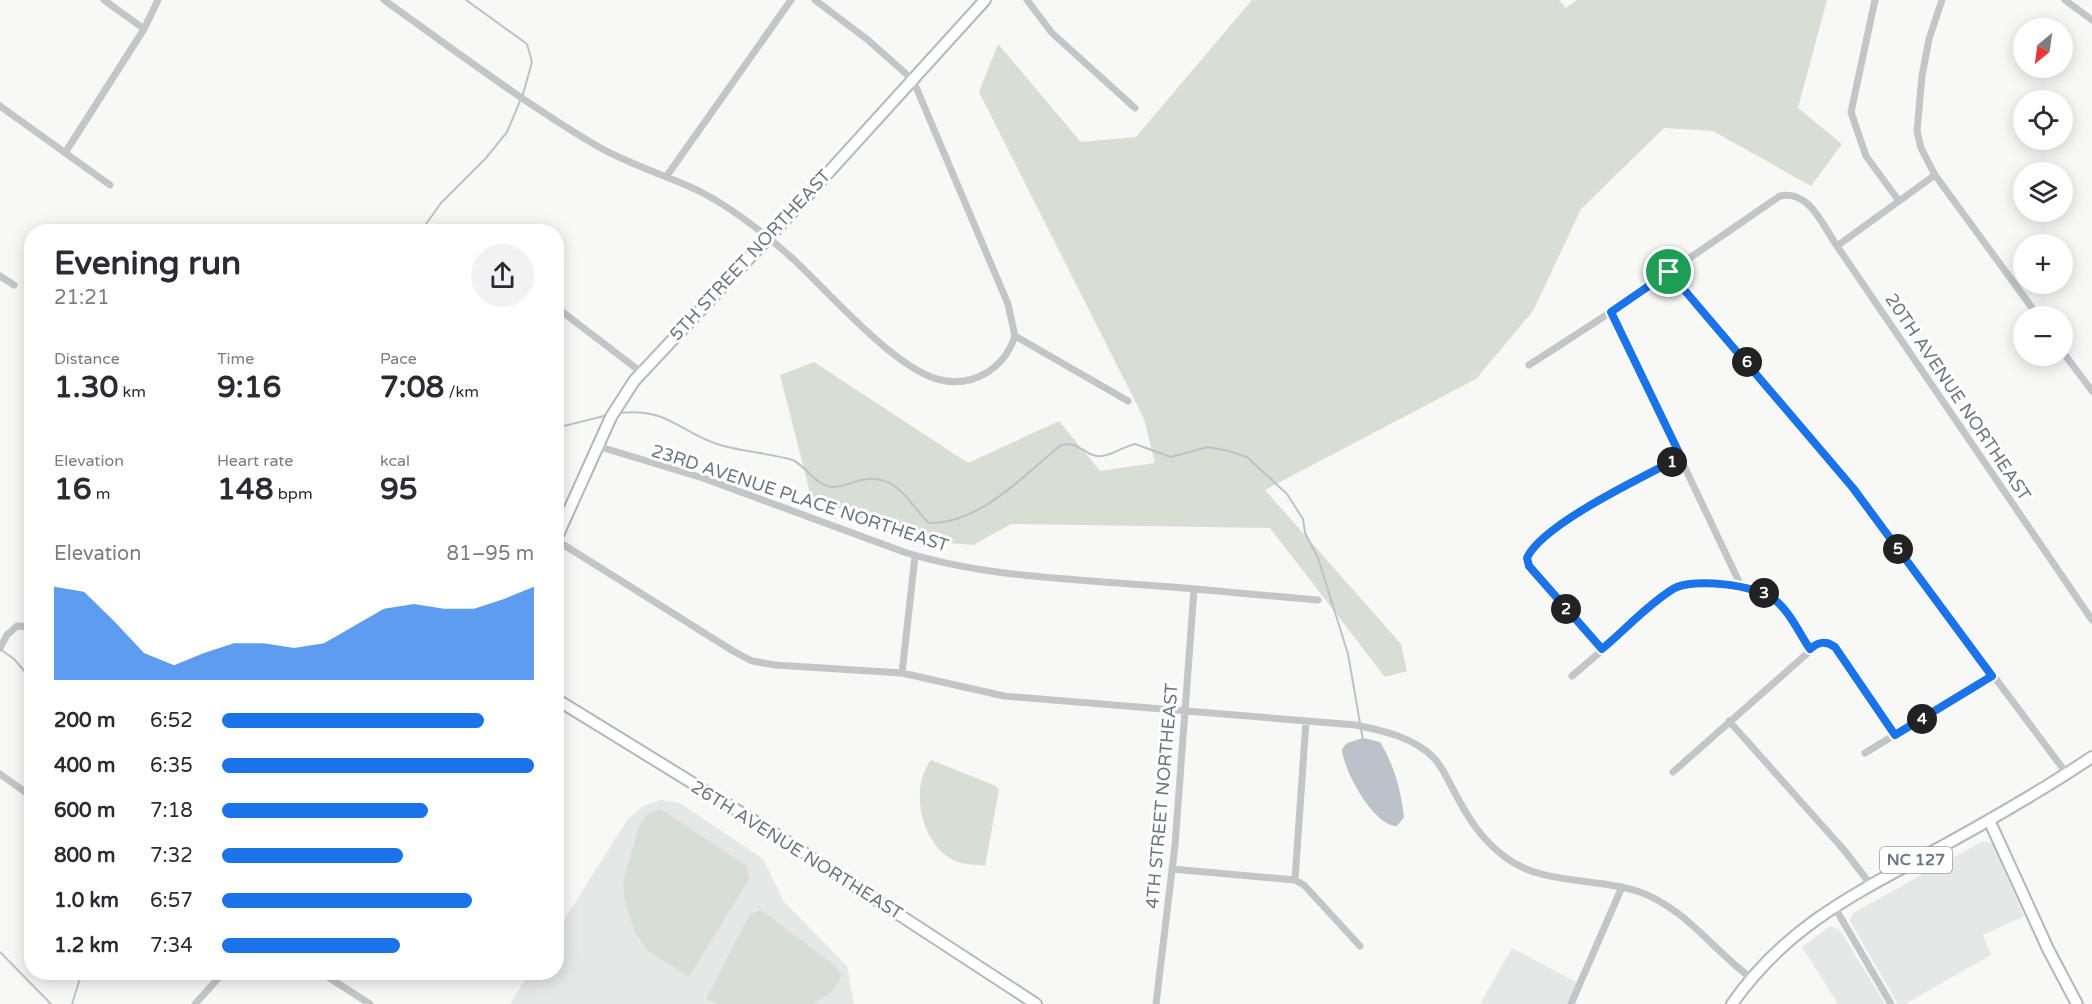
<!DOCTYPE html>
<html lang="en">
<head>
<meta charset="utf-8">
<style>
	body { margin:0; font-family:"Varela Round",sans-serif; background:#f2f2f3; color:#2b2b33; height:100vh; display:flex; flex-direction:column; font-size:22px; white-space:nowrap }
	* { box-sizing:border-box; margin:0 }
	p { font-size:20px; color:#7c7c81 }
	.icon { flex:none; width:33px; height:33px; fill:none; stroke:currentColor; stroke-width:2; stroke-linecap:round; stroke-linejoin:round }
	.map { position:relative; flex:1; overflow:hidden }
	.panel { position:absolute; left:24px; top:224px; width:540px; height:756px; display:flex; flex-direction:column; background:#fff; border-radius:24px; box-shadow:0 3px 15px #0003 }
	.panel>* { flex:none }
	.needle { width:39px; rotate:209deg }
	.buttons { position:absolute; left:2013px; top:18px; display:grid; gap:12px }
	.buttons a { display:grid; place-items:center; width:60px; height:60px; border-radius:50%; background:#fff; box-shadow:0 3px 15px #0003; font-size:30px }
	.pin { position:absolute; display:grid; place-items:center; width:51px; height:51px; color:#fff; margin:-26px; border:3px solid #fff; border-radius:50%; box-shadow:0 2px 6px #0007 }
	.km { position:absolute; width:30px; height:30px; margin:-15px; border-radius:50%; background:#222; color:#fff; font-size:16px; line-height:30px; text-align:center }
	.round { display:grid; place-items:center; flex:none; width:63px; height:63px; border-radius:32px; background:#f2f2f3 }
	.summary { display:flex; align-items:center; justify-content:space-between; height:102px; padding:0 30px }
	h1 { font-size:33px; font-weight:800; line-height:45px }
	.stats { display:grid; grid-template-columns:repeat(3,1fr); gap:9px; height:102px; padding:6px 30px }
	.stats div { display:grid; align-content:center }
	.stats b { font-size:30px; font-weight:800 }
	.stats small { font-size:16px; font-weight:400 }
	.stats p { font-size:16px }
	.chart { height:168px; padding:12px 30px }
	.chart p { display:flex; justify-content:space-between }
	.chart svg { width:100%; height:108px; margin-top:6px; fill:#1a73e8; opacity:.7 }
	ul { padding:0 30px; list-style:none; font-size:20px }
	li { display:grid; grid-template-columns:96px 72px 1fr; align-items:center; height:45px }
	li i { height:15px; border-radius:8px; background:#1a73e8 }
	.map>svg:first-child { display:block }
</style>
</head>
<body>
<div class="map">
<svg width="2092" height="1004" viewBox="0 0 2092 1004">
	<rect width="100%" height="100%" fill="#f8f8f7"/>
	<path fill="#e6e7e7" d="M661 800 680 803 763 859 784 902 847 966 854 1004H510L530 972H556L557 931 627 820 643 806Z
		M1983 841 1992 843 2024 916 1983 935 1991 955 1905 1004H1898L1850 921 1853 913Z
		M1830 926 1838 929 1843 935 1885 1004H1838L1802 947Z
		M1512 948 1576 982 1568 1004H1480Z"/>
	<path fill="#d8ddd6" d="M1252 0H1559L1566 8 1577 0H1827L1798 108 1842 144 1811 186 1713 131 1664 128 1581 209 1533 311 1476 379 1265 490 1401 644 1407 671 1385 677 1270 528 1011 524 973 545 914 540 811 497 780 375 814 362 968 463 1059 421 1100 471 1155 463 1144 419 979 92 998 44 1081 142 1136 137Z
		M931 760 996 786 999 790 985 866C976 864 961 865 953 860 921 844 909 788 931 760Z
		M660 809 747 866 749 879 689 977 648 951 635 932 625 902 623 882 639 826 648 814Z
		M761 910 834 965 842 976 832 991 812 1004H719L706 999 750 914Z"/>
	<path fill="#bbc3c8" d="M1363 738 1380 742C1394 765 1401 790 1404 817L1397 826C1374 827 1343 770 1342 749L1347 743Z"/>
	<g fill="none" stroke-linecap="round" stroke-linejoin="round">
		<path stroke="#bbc3c8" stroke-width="2" d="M421 231 441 203 486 158 507 132 523 94 532 62 527 44 466 0
			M619 413C668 407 680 433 720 445 744 452 769 453 793 460 806 467 817 485 831 487 843 488 855 480 867 479 899 476 909 504 929 523 980 524 1024 475 1061 445 1080 441 1082 454 1097 456 1108 458 1124 446 1135 444L1171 457 1208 447 1229 451 1247 457 1287 494 1303 519 1305 533 1318 558 1348 654 1363 740
			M556 428 608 415
			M0 649 14 659 32 680
			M0 952 51 1004
			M72 1004 82 972"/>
		<defs>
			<path id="secondary" d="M556 539 611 417 634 381 799 205 985 0
				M556 699 777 835 1036 1004
				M1989 820 2048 949 2077 1004"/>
			<path id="primary" d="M1732 1004C1785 928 1852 895 1930 853 1985 823 2040 792 2092 757"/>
		</defs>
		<use href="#secondary" stroke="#b3b7bb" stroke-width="14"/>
		<use href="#primary" stroke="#b4b7bb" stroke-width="14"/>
		<path stroke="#c3c5c9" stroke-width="7" d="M104 0 144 29
			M384 0C454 50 523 102 597 146 630 165 666 175 701 192 734 209 764 233 792 258 828 291 893 367 937 379 972 389 1004 369 1015 336
			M815 0 868 40 913 80 1008 304 1015 336 1128 401
			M1027 0 1052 33 1135 108
			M1875 0 1851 112 1866 156 1899 201
			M1942 0 1929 39 1922 76 1917 131 1921 148 1935 175 2038 316
			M2065 0 2092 20
			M0 106 110 185
			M65 153 144 29 158 0
			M666 177 791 0
			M1837 246 1935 175
			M1669 272 1853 488 2067 774
			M0 276 14 285
			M556 307 641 372
			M1611 312 1742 588C1782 594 1790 619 1810 649
			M2062 351 2092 391
			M1529 365 1611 312 1780 196C1809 189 1823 226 1837 246L2092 620
			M597 446 703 478 904 552C977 575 1055 578 1131 584 1193 588 1256 595 1318 600
			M556 540 733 651 752 661 775 665 902 673 1004 696 1356 725C1384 731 1413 737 1434 758 1443 768 1449 782 1455 793 1468 818 1482 840 1505 857 1543 886 1597 877 1640 892 1686 909 1713 950 1751 978
			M0 648 7 635 17 626 32 627
			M1602 649 1529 566 1527 558C1543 523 1645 476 1681 457
			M902 673 915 556
			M1572 676 1674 589 1699 582 1742 588
			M1729 721 1844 850 1871 885
			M1865 753 1992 676
			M1673 772 1819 643 1826 642 1835 647 1895 735
			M0 774 32 797
			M1172 869 1295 880 1304 885 1360 946
			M1295 880 1306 721
			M1834 906 1891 1004
			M320 972 370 1004
			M195 1004 224 972
			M1156 1004 1175 845 1194 590
			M1571 1004 1622 887"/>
		<use href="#secondary" stroke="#fff" stroke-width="10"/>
		<use href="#primary" stroke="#fff" stroke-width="10"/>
	</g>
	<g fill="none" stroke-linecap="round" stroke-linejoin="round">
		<defs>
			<path id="route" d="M1669 272 1853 488 1992 676 1895 735 1835 647C1826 640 1818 642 1810 649 1799 633 1790 612 1775 600 1757 585 1693 577 1673 589 1647 605 1625 630 1602 649L1529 566 1527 558C1542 524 1645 476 1681 457L1611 312Z"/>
		</defs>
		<use href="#route" stroke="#fff" stroke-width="12"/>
		<use href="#route" stroke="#1a73e8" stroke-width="8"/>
	</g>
	<g text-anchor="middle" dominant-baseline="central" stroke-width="6" stroke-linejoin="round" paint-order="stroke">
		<rect fill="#fff" stroke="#98a0a8" stroke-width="1.5" x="1880" y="847" width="72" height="26" rx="4.5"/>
		<g font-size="16" font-weight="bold" fill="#6c7783">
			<text x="1916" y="860">NC 127</text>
		</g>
		<g font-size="18" fill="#6c7783" stroke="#fff">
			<text transform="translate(750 255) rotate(-47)">5TH STREET NORTHEAST</text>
			<text transform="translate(1958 397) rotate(56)">20TH AVENUE NORTHEAST</text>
			<text transform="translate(800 498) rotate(18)">23RD AVENUE PLACE NORTHEAST</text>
			<text transform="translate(1162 796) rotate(-85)">4TH STREET NORTHEAST</text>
			<text transform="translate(797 850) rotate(32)">26TH AVENUE NORTHEAST</text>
		</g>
	</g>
</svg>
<div class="buttons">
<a><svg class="needle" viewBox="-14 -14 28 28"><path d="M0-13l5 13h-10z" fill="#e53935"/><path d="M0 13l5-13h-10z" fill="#7c7c81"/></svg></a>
<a><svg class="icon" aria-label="locate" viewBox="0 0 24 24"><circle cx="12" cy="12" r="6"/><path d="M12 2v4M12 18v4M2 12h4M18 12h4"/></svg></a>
<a><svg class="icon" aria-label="layers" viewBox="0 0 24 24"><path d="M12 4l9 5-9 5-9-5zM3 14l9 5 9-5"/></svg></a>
<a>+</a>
<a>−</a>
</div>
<div class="pin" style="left:1669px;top:272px;background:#1e9e55"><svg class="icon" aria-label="arrive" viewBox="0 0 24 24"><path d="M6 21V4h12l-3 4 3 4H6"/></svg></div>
<b class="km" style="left:1672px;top:462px">1</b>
<b class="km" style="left:1566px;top:609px">2</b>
<b class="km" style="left:1764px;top:593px">3</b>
<b class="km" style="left:1922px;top:719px">4</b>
<b class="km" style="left:1898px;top:549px">5</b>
<b class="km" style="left:1747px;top:362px">6</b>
<section class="panel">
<div class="summary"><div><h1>Evening run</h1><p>21:21</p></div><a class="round"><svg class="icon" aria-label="share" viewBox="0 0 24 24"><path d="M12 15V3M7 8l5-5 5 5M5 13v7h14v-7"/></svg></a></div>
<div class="stats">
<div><p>Distance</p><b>1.30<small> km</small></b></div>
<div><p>Time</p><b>9:16</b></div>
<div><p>Pace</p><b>7:08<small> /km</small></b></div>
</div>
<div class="stats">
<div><p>Elevation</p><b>16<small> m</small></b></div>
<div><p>Heart rate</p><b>148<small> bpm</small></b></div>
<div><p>kcal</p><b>95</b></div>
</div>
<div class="chart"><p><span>Elevation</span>81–95 m</p>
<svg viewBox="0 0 160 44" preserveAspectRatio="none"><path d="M0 44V6L10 8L20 20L30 33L40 38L50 33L60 29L70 29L80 31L90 29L100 22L110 15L120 13L130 15L140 15L150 11L160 6V44z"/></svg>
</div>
<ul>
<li><b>200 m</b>6:52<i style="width:84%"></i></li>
<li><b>400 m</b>6:35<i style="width:100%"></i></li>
<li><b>600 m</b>7:18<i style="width:66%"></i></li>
<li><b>800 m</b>7:32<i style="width:58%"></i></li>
<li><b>1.0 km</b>6:57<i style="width:80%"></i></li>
<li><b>1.2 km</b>7:34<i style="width:57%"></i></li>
</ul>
</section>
</div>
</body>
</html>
